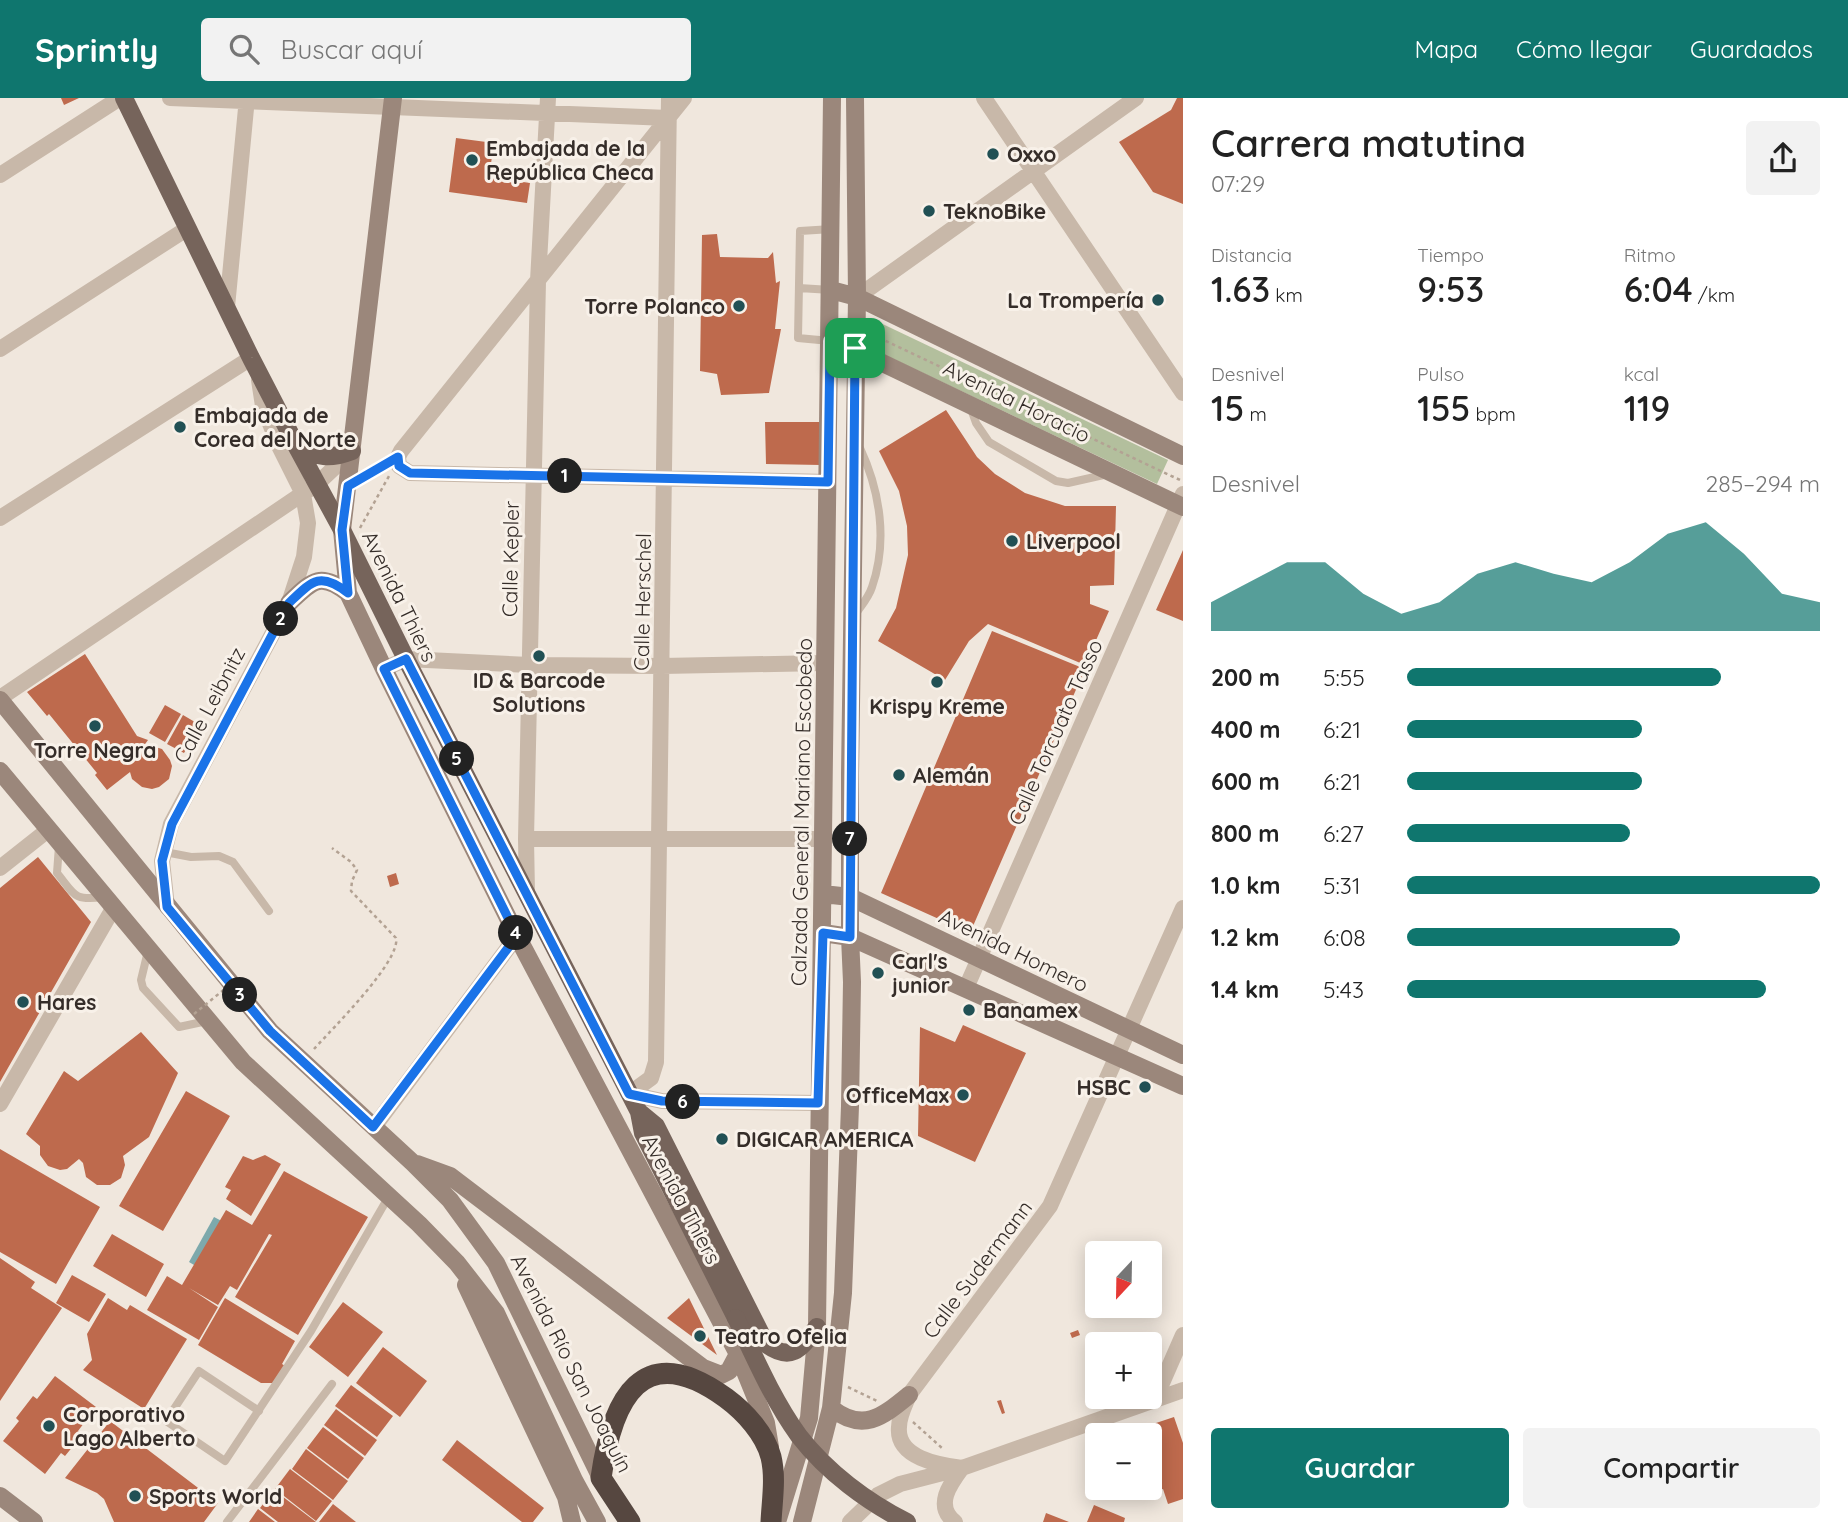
<!DOCTYPE html>
<html lang="es">
<head>
<meta charset="utf-8">
<style>
	body { margin:0; font-family:Quicksand,sans-serif; background:#f2f2f2; color:#222; height:100vh; display:flex; flex-direction:column; font-size:26px; white-space:nowrap }
	* { box-sizing:border-box; margin:0 }
	p { font-size:23px; color:#767676 }
	.icon { flex:none; width:38px; height:38px; fill:none; stroke:currentColor; stroke-width:2; stroke-linecap:round; stroke-linejoin:round }
	.map { position:relative; flex:1; overflow:hidden }
	.sheet { display:flex; flex-direction:column; background:#fff; width:665px }
	.sheet>* { flex:none }
	.needle { width:46px; rotate:202deg }
	.tools { position:absolute; left:1085px; top:1143px; display:grid; gap:14px }
	.tools a { display:grid; place-items:center; width:77px; height:77px; border-radius:7px; background:#fff; box-shadow:0 4px 18px #0003; font-size:35px }
	.pin { position:absolute; display:grid; place-items:center; width:60px; height:60px; color:#fff; margin:-30px; border-radius:14px; box-shadow:0 4px 10px #0006 }
	.km { position:absolute; width:35px; height:35px; margin:-18px; border-radius:50%; background:#222; color:#fff; font-size:19px; line-height:35px; text-align:center }
	.round { display:grid; place-items:center; flex:none; width:74px; height:74px; border-radius:7px; background:#f2f2f2 }
	.overview { display:flex; align-items:center; justify-content:space-between; height:119px; padding:0 28px }
	h1 { font-size:38px; font-weight:600; line-height:52px }
	.figures { display:grid; grid-template-columns:repeat(3,1fr); gap:10px; height:119px; padding:7px 28px }
	.figures div { display:grid; align-content:center }
	.figures b { font-size:35px; font-weight:600 }
	.figures small { font-size:19px; font-weight:400 }
	.figures p { font-size:19px }
	.chart { height:196px; padding:14px 28px }
	.chart p { display:flex; justify-content:space-between }
	.chart svg { width:100%; height:126px; margin-top:7px; fill:#0f766e; opacity:.7 }
	.primary-button { display:flex; gap:14px; margin-top:auto; padding:14px 28px }
	.primary-button a { flex:1; height:80px; border-radius:7px; background:#0f766e; color:#fff; font-size:28px; font-weight:600; line-height:80px; text-align:center }
	.primary-button a+a { background:#f2f2f2; color:#222 }
	ul { padding:0 28px; list-style:none; font-size:23px }
	li { display:grid; grid-template-columns:112px 84px 1fr; align-items:center; height:52px }
	li i { height:18px; border-radius:9px; background:#0f766e }
	header { display:flex; align-items:center; gap:42px; box-sizing:border-box; height:98px; padding:0 35px; background:#0f766e; color:#fff }
	header strong { font-size:33px }
	nav { display:flex; gap:38px; margin-inline-start:auto; font-size:24px }
	.search { width:490px; height:63px; background:#f2f2f2; display:flex; align-items:center; gap:18px; box-sizing:border-box; padding:0 24px; border-radius:7px; color:#767676; font-size:26px }
	main { display:flex; flex:1; min-height:0 }
	.map>svg:first-child { display:block }
</style>
</head>
<body>
<header>
<strong>Sprintly</strong>
<div class="search"><svg class="icon" aria-label="search" viewBox="0 0 24 24"><circle cx="10" cy="10" r="6"/><path d="M15 15l6 6"/></svg>Buscar aquí</div>
<nav><a>Mapa</a><a>Cómo llegar</a><a>Guardados</a></nav>
</header>
<main>
<div class="map">
<svg width="1183" height="1424" viewBox="0 0 1183 1424">
	<rect width="100%" height="100%" fill="#f0e7dd"/>
	<path fill="#b3bf9d" d="M870 220 1168 362 1157 386 866 248Z"/>
	<path fill="#7da9ac" d="M214 1119 237 1131 211 1177 189 1164Z"/>
	<path fill="#be6a4d" d="M61 0H79L64 7Z
		M1177 0H1183V106L1153 94 1119 44 1171 12Z
		M456 40 494 45 489 79 530 85 527 105 449 94Z
		M717 136 720 159 768 160 773 154 776 185 780 183 775 231H781L769 295 721 297 717 276 700 273 702 137Z
		M946 312 977 359 995 376 1025 395 1065 408H1116L1114 487 1090 488V506L1109 513 1085 567 988 526 969 543 945 582 878 543 896 510 908 457 907 428 899 393 879 353Z
		M765 324H824L821 367 766 366Z
		M1183 452V523L1156 512Z
		M992 533 1085 571 970 835 881 795Z
		M85 556 137 638 148 642 143 649 152 648 162 651 170 662 172 668 169 681 159 689 152 691 142 689 132 681 130 674 107 692 95 677 97 675 49 616 47 618 27 594Z
		M165 607 181 616 165 644 149 635Z
		M183 617 200 627 184 655 167 646Z
		M38 759 91 824 0 984V790Z
		M396 775 399 786 390 789 387 778Z
		M963 927 1026 955 975 1064 918 1038 920 929 955 944Z
		M141 934 178 975 149 1039 123 1058 125 1067 121 1080 110 1087H97L86 1079 83 1065 79 1061 67 1071 60 1072 48 1068 40 1057V1048L26 1036 64 973 78 983Z
		M186 993 230 1018 163 1133 119 1108Z
		M0 1051 100 1109 56 1186 0 1154Z
		M265 1057 281 1066 251 1118 226 1101 231 1092 225 1089 243 1058 253 1062Z
		M284 1073 368 1119 298 1237 235 1199 272 1137 269 1136 237 1192 230 1188 218 1207 189 1190 218 1209 199 1242 147 1212 167 1178 182 1187 226 1112 252 1127Z
		M112 1136 164 1166 146 1199 93 1168Z
		M0 1160 35 1184 31 1190 62 1210 0 1303Z
		M72 1177 106 1196 89 1224 56 1205Z
		M108 1200 127 1212 130 1207 187 1241 144 1311 83 1272 92 1262 87 1236Z
		M225 1200 295 1243 282 1266 285 1268 273 1285H261L198 1247Z
		M689 1200 717 1257 667 1220Z
		M343 1204 383 1234 348 1279 309 1249Z
		M1078 1232 1080 1237 1072 1240 1070 1235Z
		M383 1249 427 1283 400 1319 356 1285Z
		M55 1278 96 1309 78 1333 83 1336 65 1358 61 1355 45 1376 3 1343 19 1323 16 1320 33 1298 37 1301Z
		M351 1287 393 1318 377 1339 335 1308Z
		M1001 1302 1005 1315 1002 1316 997 1303Z
		M336 1311 377 1342 365 1358 324 1327Z
		M1174 1319 1183 1345V1401L1168 1406 1163 1391 1130 1401 1126 1390H1150V1337L1123 1336Z
		M110 1323 218 1405 204 1424H114L104 1401 97 1395 65 1380Z
		M323 1329 364 1360 348 1381 307 1350Z
		M457 1342 544 1410 533 1424H522L442 1362Z
		M306 1351 348 1383 333 1402 292 1371Z
		M290 1371 332 1403 316 1423 275 1391Z
		M274 1392 316 1424H278L260 1410Z
		M333 1406 356 1424H319Z
		M1094 1407 1125 1420 1124 1424H1087Z
		M258 1411 275 1424H249Z
		M1046 1415 1069 1424H1043Z"/>
	<g fill="none" stroke-linecap="round" stroke-linejoin="round">
		<path stroke="#b3a293" stroke-width="2.5" stroke-dasharray="3.5 3.5" stroke-linecap="butt" d="M873 237 1180 382
			M365 378 383 368
			M360 430 389 378
			M314 951C331 932 401 863 396 840L351 793 352 783 357 772 351 764 332 750
			M848 1289 877 1303
			M913 1324 942 1350"/>
		<path stroke="#c8b8a9" stroke-width="8" d="M799 190 831 192
			M830 243 798 240 800 133 832 131
			M971 311 976 325 989 344 1056 383 1068 385 1108 376
			M855 517C861 508 869 499 872 489 888 443 880 393 860 350
			M59 748 57 775C75 797 73 803 103 799
			M165 754 191 759 219 758 233 764 269 813
			M148 853 141 882 143 890 179 929 207 923
			M259 1313 199 1273 166 1323 225 1363 311 1233 389 1098
			M227 1424 332 1286"/>
		<path stroke="#c8b8a9" stroke-width="16" d="M170 0 668 20
			M684 0 401 353 398 359 399 368 410 375 828 384
			M984 0 1183 295
			M0 77 120 0
			M857 199 1136 0
			M227 209 247 0
			M0 251 188 130
			M0 420 251 260
			M384 571 406 561 529 567 662 568 825 565
			M0 600 317 386 352 353
			M526 741H823
			M0 770 48 732
			M527 795 526 741 538 183 548 0
			M167 809 162 763 171 726 289 505 304 459 308 425 303 396 279 348 263 308 259 282
			M966 890 1183 396
			M629 996 651 980 656 964 669 0
			M629 996 662 1003 818 1005
			M0 1006 114 809
			M374 1029 517 838
			M1155 1301 1183 1237
			M962 1370C939 1367 896 1360 899 1329 899 1318 905 1307 909 1297L1050 1108 1183 810
			M850 1424 878 1397 900 1386 962 1370 1183 1292
			M955 1424C934 1408 950 1386 962 1370"/>
		<path stroke="#9b877b" stroke-width="18" d="M393 0 342 432 348 495 384 571 517 838 738 1256 766 1325 770 1349
			M831 192 857 199 1183 358
			M845 247 1183 409
			M289 505C312 483 320 473 348 495
			M0 602 270 933 413 1065 450 1102 496 1165 601 1380
			M0 673 243 964 419 1126 457 1165 496 1215 574 1382 597 1424
			M823 796 850 799 1183 957
			M823 835 850 839 1183 988
			M417 1066 450 1078 703 1270 721 1277 729 1273 738 1256
			M466 1187 566 1399 572 1424
			M831 1310C863 1335 882 1319 909 1297
			M0 1398 34 1424
			M777 1424 809 1320 817 1229 832 0
			M802 1424 831 1310 843 1195 850 1008 852 884 850 839V676L857 199 855 0"/>
		<path stroke="#76645b" stroke-width="18" d="M124 0 251 260 297 349 342 432 406 561 639 1014 643 1035 736 1220
			M297 349C319 359 328 362 352 353
			M639 1014 656 1028 766 1246C792 1265 801 1250 817 1229"/>
		<path stroke="#564740" stroke-width="21" d="M630 1424 601 1380C612 1301 642 1239 726 1300 745 1314 765 1336 771 1359 776 1380 772 1403 771 1424"/>
		<path stroke="#b3a293" stroke-width="2.5" stroke-dasharray="3.5 3.5" stroke-linecap="butt" d="M194 916 237 881"/>
		<path stroke="#76645b" stroke-width="18" d="M736 1220C755 1260 773 1302 799 1338 827 1374 867 1404 907 1424"/>
	</g>
	<g fill="none" stroke-linecap="round" stroke-linejoin="round">
		<defs>
			<path id="route" d="M830 243 855 250 850 839 823 835 818 1005 662 1003 629 996 406 561 384 571 517 838 373 1029 270 933 167 809 162 763 172 726 289 505C312 483 320 473 348 495L342 432 348 388 398 359 399 368 410 375 828 384Z"/>
		</defs>
		<use href="#route" stroke="#fff" stroke-width="14"/>
		<use href="#route" stroke="#1a73e8" stroke-width="9"/>
	</g>
	<g fill="#215054" stroke="#f8f1e9" stroke-width="2.5">
		<circle cx="993" cy="56" r="7"/>
		<circle cx="472" cy="62" r="7"/>
		<circle cx="929" cy="113" r="7"/>
		<circle cx="1158" cy="202" r="7"/>
		<circle cx="739" cy="208" r="7"/>
		<circle cx="180" cy="329" r="7"/>
		<circle cx="1012" cy="443" r="7"/>
		<circle cx="539" cy="558" r="7"/>
		<circle cx="937" cy="584" r="7"/>
		<circle cx="95" cy="628" r="7"/>
		<circle cx="899" cy="677" r="7"/>
		<circle cx="878" cy="875" r="7"/>
		<circle cx="23" cy="904" r="7"/>
		<circle cx="969" cy="912" r="7"/>
		<circle cx="1145" cy="989" r="7"/>
		<circle cx="963" cy="997" r="7"/>
		<circle cx="722" cy="1041" r="7"/>
		<circle cx="700" cy="1238" r="7"/>
		<circle cx="49" cy="1328" r="7"/>
		<circle cx="135" cy="1398" r="7"/>
	</g>
	<g text-anchor="middle" dominant-baseline="central" stroke-width="6" stroke-linejoin="round" paint-order="stroke">
		<g font-size="21" font-weight="bold" fill="#352d29" stroke="#f8f1e9" text-anchor="start">
			<text x="486" y="50">Embajada de la<tspan x="486" dy="24">República Checa</tspan></text>
			<text x="1007" y="56">Oxxo</text>
			<text x="943" y="113">TeknoBike</text>
			<text x="1144" y="202" text-anchor="end">La Trompería</text>
			<text x="725" y="208" text-anchor="end">Torre Polanco</text>
			<text x="194" y="317">Embajada de<tspan x="194" dy="24">Corea del Norte</tspan></text>
			<text x="1026" y="443">Liverpool</text>
			<text x="539" y="582" text-anchor="middle">ID &amp; Barcode<tspan x="539" dy="24">Solutions</tspan></text>
			<text x="937" y="608" text-anchor="middle">Krispy Kreme</text>
			<text x="95" y="652" text-anchor="middle">Torre Negra</text>
			<text x="913" y="677">Alemán</text>
			<text x="892" y="863">Carl's<tspan x="892" dy="24">junior</tspan></text>
			<text x="37" y="904">Hares</text>
			<text x="983" y="912">Banamex</text>
			<text x="1131" y="989" text-anchor="end">HSBC</text>
			<text x="949" y="997" text-anchor="end">OfficeMax</text>
			<text x="736" y="1041">DIGICAR AMERICA</text>
			<text x="714" y="1238">Teatro Ofelia</text>
			<text x="63" y="1316">Corporativo<tspan x="63" dy="24">Lago Alberto</tspan></text>
			<text x="149" y="1398">Sports World</text>
		</g>
		<g font-size="21" fill="#352d29" stroke="#f8f1e9">
			<text transform="translate(1017 303) rotate(26)">Avenida Horacio</text>
			<text transform="translate(510 461) rotate(-89)">Calle Kepler</text>
			<text transform="translate(400 498) rotate(64)">Avenida Thiers</text>
			<text transform="translate(642 504) rotate(-89)">Calle Herschel</text>
			<text transform="translate(209 607) rotate(-62)">Calle Leibnitz</text>
			<text transform="translate(1055 634) rotate(-66)">Calle Torcuato Tasso</text>
			<text transform="translate(801 714) rotate(-89)">Calzada General Mariano Escobedo</text>
			<text transform="translate(1014 852) rotate(26)">Avenida Homero</text>
			<text transform="translate(682 1101) rotate(62)">Avenida Thiers</text>
			<text transform="translate(977 1171) rotate(-53)">Calle Sudermann</text>
			<text transform="translate(572 1265) rotate(63)">Avenida Río San Joaquín</text>
		</g>
	</g>
</svg>
<div class="tools">
<a><svg class="needle" viewBox="-14 -14 28 28"><path d="M0-13l5 13h-10z" fill="#e53935"/><path d="M0 13l5-13h-10z" fill="#767676"/></svg></a>
<a>+</a>
<a>−</a>
</div>
<div class="pin" style="left:855px;top:250px;background:#1e9e55"><svg class="icon" aria-label="arrive" viewBox="0 0 24 24"><path d="M6 21V4h12l-3 4 3 4H6"/></svg></div>
<b class="km" style="left:565px;top:378px">1</b>
<b class="km" style="left:281px;top:521px">2</b>
<b class="km" style="left:240px;top:897px">3</b>
<b class="km" style="left:516px;top:835px">4</b>
<b class="km" style="left:457px;top:661px">5</b>
<b class="km" style="left:683px;top:1004px">6</b>
<b class="km" style="left:850px;top:741px">7</b>
</div>
<section class="sheet">
<div class="overview"><div><h1>Carrera matutina</h1><p>07:29</p></div><a class="round"><svg class="icon" aria-label="share" viewBox="0 0 24 24"><path d="M12 15V3M7 8l5-5 5 5M5 13v7h14v-7"/></svg></a></div>
<div class="figures">
<div><p>Distancia</p><b>1.63<small> km</small></b></div>
<div><p>Tiempo</p><b>9:53</b></div>
<div><p>Ritmo</p><b>6:04<small> /km</small></b></div>
</div>
<div class="figures">
<div><p>Desnivel</p><b>15<small> m</small></b></div>
<div><p>Pulso</p><b>155<small> bpm</small></b></div>
<div><p>kcal</p><b>119</b></div>
</div>
<div class="chart"><p><span>Desnivel</span>285–294 m</p>
<svg viewBox="0 0 160 44" preserveAspectRatio="none"><path d="M0 44V34L10 27L20 20L30 20L40 31L50 38L60 34L70 24L80 20L90 24L100 27L110 20L120 10L130 6L140 17L150 31L160 34V44z"/></svg>
</div>
<ul>
<li><b>200 m</b>5:55<i style="width:76%"></i></li>
<li><b>400 m</b>6:21<i style="width:57%"></i></li>
<li><b>600 m</b>6:21<i style="width:57%"></i></li>
<li><b>800 m</b>6:27<i style="width:54%"></i></li>
<li><b>1.0 km</b>5:31<i style="width:100%"></i></li>
<li><b>1.2 km</b>6:08<i style="width:66%"></i></li>
<li><b>1.4 km</b>5:43<i style="width:87%"></i></li>
</ul>
<div class="primary-button"><a>Guardar</a><a>Compartir</a></div>
</section>
</main>
</body>
</html>
